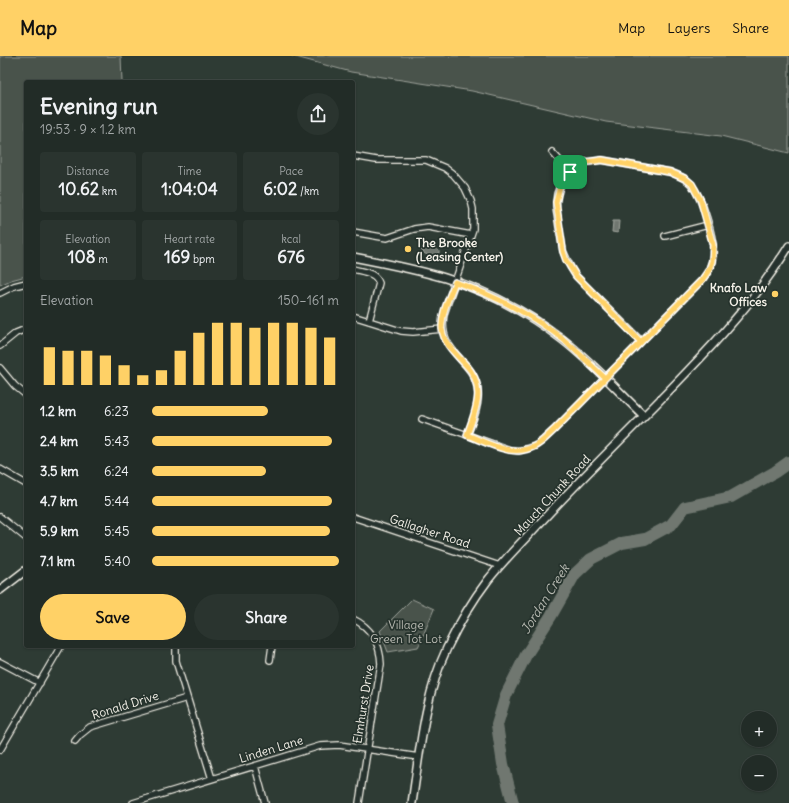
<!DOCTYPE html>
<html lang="en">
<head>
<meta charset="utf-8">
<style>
	body { margin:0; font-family:Delius,sans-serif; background:#2a342f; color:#f1f3f6; height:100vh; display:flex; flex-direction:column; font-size:15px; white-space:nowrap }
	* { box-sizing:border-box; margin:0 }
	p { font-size:13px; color:#a2a7a7 }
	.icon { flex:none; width:22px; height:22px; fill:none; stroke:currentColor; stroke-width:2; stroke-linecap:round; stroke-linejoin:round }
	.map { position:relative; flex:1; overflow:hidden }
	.details { position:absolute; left:24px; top:24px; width:331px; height:568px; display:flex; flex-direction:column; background:#222c27; border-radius:4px; box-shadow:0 1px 3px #0004,0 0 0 1px #3f4844 }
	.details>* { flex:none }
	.fabs { position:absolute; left:741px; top:655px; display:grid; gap:8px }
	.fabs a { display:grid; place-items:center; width:36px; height:36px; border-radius:50%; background:#222c27; box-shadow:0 1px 3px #0004,0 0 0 1px #3f4844; font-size:20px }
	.pin { position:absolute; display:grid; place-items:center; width:34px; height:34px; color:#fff; margin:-17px; border-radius:8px; box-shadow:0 2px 6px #0006 }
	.round { display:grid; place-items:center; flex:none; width:42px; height:42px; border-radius:21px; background:#2a342f }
	.summary { display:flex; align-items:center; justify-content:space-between; height:68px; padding:0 16px }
	h1 { font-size:22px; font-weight:700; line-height:30px }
	.stats { display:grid; grid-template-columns:repeat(3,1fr); gap:6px; height:68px; padding:4px 16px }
	.stats div { display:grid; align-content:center; border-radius:4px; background:#2a342f; text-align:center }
	.stats b { font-size:17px; font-weight:700 }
	.stats small { font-size:11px; font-weight:400 }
	.stats p { font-size:11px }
	.chart { height:112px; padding:8px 16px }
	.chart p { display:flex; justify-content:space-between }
	.chart svg { width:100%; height:72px; margin-top:4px; stroke:#ffd166; stroke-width:6 }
	.cta { display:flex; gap:8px; margin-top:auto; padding:8px 16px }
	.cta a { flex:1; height:46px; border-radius:24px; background:#ffd166; color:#111; font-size:16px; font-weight:700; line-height:46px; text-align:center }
	.cta a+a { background:#2a342f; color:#f1f3f6 }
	ul { padding:0 16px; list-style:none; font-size:13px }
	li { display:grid; grid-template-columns:64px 48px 1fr; align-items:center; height:30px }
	li i { height:10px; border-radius:5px; background:#ffd166 }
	header { display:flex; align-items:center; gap:24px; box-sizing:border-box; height:56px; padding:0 20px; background:#ffd166; color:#111 }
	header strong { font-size:19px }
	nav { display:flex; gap:22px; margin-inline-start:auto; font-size:14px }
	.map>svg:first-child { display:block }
</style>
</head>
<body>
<header>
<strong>Map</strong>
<nav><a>Map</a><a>Layers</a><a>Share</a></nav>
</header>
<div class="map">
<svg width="789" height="747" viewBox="0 0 789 747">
	<rect width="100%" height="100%" fill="#2e3b34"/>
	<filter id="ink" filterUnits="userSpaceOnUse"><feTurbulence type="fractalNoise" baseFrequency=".025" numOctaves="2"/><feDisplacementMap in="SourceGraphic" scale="8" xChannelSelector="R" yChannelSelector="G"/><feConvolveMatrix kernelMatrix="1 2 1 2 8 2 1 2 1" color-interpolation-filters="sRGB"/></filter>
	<g filter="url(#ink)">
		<path fill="#48524c" stroke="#9ea29a" d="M0 0H121L122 26H26V220L11 224 0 229Z
			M292 0H789V97L721 80 606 66 472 35 351 16Z
			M412 543 434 553 420 587 418 591 388 596 380 575Z"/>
		<path fill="#6f7770" stroke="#a4a8a0" d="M613 165H619L618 177 612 176Z
			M423 190 436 192 439 195V197L434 200 425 198 421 194Z"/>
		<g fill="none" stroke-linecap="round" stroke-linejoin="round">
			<path stroke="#6f7770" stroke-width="12" d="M513 747 503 708 497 669 506 639 526 599 551 560 575 518 591 503 622 487 645 483 671 469 685 451 731 441 775 416 789 406"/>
			<defs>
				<path id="street" d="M552 96 570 116
					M353 100 376 104H426L445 112 453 118 465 132 471 145 473 153V173L444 258C437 300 476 302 478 337 479 352 472 366 467 379
					M353 176 387 182 414 173 428 171 471 179
					M665 180 708 169
					M353 213C363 216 375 216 379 227L369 265
					M0 237 14 230 26 227
					M353 260 401 275 413 276 442 273
					M0 290 16 277 26 273
					M0 312 15 330 26 339
					M422 363 510 394 519 395 535 390 542 385 554 374 702 224C708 217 712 208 713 199 715 183 702 141 691 128 686 122 678 119 670 116L602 104 587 106 570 116 560 130 557 138 556 152 563 195 571 212 576 220 641 285
					M0 413 26 428
					M0 461 26 482
					M353 461 500 510
					M353 563C372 572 380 587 381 608L359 747
					M176 590V605L212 723
					M270 604 272 590
					M0 606 40 627
					M75 685 80 679 90 671 187 642
					M0 694 61 590
					M255 710 265 747
					M133 747 320 690 339 689 419 701"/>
				<path id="secondary" d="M353 201C384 207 415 213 445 222 487 235 527 256 562 283 592 306 617 334 644 360
					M0 534 26 514
					M412 747C420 695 424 641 447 592 458 569 472 545 488 524 507 500 530 478 551 455 585 419 620 384 655 349 704 299 752 250 789 190"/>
			</defs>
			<use href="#street" stroke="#f4f1e8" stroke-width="8"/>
			<use href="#secondary" stroke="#f4f1e8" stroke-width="10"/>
			<use href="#street" stroke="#26332d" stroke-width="5.5"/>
			<use href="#secondary" stroke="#26332d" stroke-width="7"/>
		</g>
	</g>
	<g fill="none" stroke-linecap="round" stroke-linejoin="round" filter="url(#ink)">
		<defs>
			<path id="route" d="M570 116 560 130 556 146 563 195 566 204 576 220 641 286 605 322C591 309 578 296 564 284 532 259 494 239 455 226 450 240 441 257 442 273 444 288 455 297 465 308 487 330 476 354 467 379 488 387 513 402 535 390 543 386 548 379 554 374L702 224 709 214 712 205 713 189 701 145 692 128 686 123 670 116 602 104 587 106 570 116"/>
		</defs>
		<use href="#route" stroke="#fff" stroke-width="8"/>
		<use href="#route" stroke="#ffd166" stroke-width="5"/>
	</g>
	<g fill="#ffd166" stroke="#26332d" stroke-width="1.5">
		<circle cx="408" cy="193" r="4"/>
		<circle cx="775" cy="238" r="4"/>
	</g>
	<g text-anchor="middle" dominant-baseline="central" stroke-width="3.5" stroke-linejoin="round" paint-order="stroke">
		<g font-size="12" font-weight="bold" fill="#f4f1e8" stroke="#26332d" text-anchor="start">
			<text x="416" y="186">The Brooke<tspan x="416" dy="14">(Leasing Center)</tspan></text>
			<text x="767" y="231" text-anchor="end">Knafo Law<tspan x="767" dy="14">Offices</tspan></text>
		</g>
		<g font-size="12" fill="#f4f1e8" stroke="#26332d">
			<text transform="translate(552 439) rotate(-47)">Mauch Chunk Road</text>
			<text transform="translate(430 475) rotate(18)">Gallagher Road</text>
			<text transform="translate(363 648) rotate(-81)">Elmhurst Drive</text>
			<text transform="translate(125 649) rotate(-17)">Ronald Drive</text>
			<text transform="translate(271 693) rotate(-17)">Linden Lane</text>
		</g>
		<g font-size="12" fill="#b8b9b1" stroke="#26332d">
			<text x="406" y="568">Village<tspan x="406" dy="14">Green Tot Lot</tspan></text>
		</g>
		<g font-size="13" font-style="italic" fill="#b8bab2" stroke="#26332d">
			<text transform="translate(545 543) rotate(-58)">Jordan Creek</text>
		</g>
	</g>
</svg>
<div class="fabs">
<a>+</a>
<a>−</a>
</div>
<div class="pin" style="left:570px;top:116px;background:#1e9e55"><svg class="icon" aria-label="arrive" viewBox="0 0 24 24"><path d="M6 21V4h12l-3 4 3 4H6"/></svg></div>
<section class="details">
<div class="summary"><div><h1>Evening run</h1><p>19:53 · 9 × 1.2 km</p></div><a class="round"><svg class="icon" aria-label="share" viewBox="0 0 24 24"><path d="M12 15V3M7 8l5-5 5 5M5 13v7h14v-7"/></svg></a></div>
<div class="stats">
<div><p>Distance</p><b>10.62<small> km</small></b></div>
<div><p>Time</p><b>1:04:04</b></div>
<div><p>Pace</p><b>6:02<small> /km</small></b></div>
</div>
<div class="stats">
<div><p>Elevation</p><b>108<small> m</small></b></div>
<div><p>Heart rate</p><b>169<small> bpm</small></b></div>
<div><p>kcal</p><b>676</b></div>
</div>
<div class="chart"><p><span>Elevation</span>150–161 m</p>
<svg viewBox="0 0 160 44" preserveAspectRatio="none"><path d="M5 44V21M15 44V23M25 44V23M35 44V26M45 44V32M55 44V38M65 44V35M75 44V23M85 44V12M95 44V6M105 44V6M115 44V9M125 44V6M135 44V6M145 44V9M155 44V15"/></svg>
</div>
<ul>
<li><b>1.2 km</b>6:23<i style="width:62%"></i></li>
<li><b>2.4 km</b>5:43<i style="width:96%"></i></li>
<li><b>3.5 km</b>6:24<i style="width:61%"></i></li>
<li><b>4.7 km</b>5:44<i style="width:96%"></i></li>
<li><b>5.9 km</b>5:45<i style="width:95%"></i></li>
<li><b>7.1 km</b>5:40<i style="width:100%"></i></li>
</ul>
<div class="cta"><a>Save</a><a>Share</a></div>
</section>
</div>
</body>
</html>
